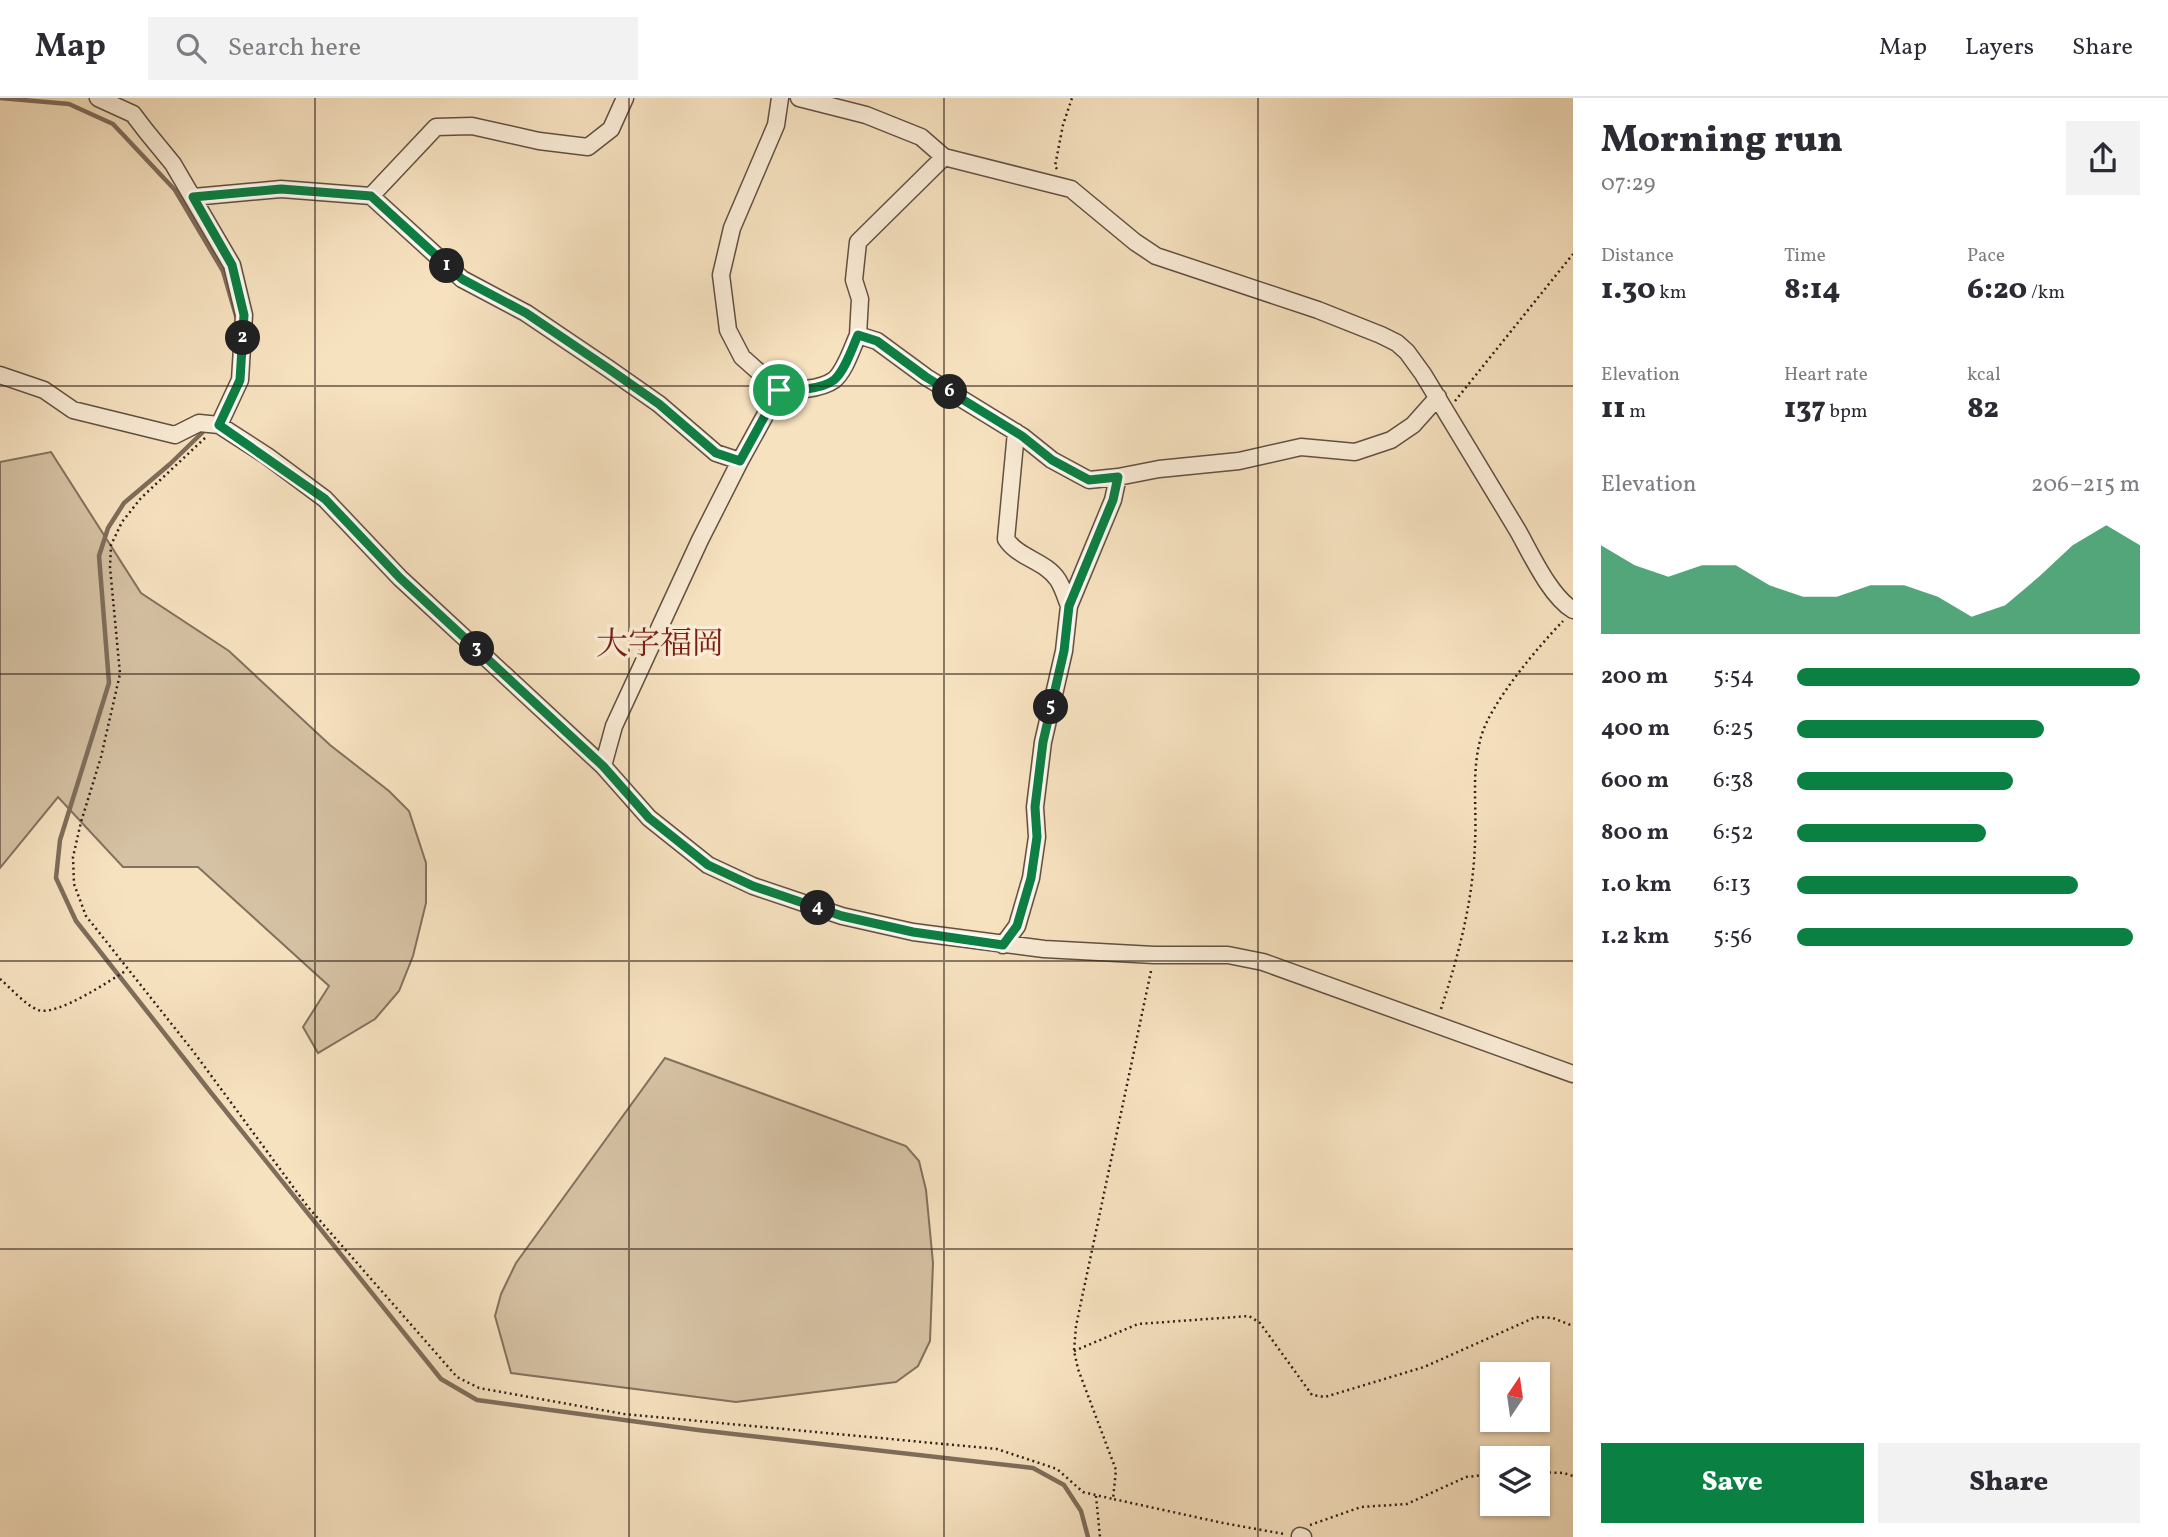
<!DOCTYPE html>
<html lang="en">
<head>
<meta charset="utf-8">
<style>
	body { margin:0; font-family:Vollkorn,"Noto Serif JP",serif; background:#f2f2f3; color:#2b2b33; height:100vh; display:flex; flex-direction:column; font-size:26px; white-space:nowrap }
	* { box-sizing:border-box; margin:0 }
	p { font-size:23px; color:#7c7c81 }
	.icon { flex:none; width:38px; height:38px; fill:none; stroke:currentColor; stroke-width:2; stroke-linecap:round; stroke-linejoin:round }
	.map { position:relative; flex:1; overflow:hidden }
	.sheet { display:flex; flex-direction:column; background:#fff; width:595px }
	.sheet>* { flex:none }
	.needle { width:46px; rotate:13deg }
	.fabs { position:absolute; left:1480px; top:1264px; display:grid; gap:14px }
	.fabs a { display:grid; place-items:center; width:70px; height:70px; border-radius:0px; background:#fff; box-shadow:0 2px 5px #0004; font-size:35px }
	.pin { position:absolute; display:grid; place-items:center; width:60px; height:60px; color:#fff; margin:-30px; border:4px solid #fff; border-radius:50%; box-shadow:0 2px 7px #0007 }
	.km { position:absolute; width:35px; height:35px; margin:-18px; border-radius:50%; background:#222; color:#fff; font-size:19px; line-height:35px; text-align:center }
	.round { display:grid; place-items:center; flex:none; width:74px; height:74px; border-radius:0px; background:#f2f2f3 }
	.headline { display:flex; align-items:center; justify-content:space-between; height:119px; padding:0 28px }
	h1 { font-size:38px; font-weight:800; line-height:52px }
	.metrics { display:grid; grid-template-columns:repeat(3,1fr); gap:10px; height:119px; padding:7px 28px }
	.metrics div { display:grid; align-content:center }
	.metrics b { font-size:30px; font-weight:800 }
	.metrics small { font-size:19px; font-weight:400 }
	.metrics p { font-size:19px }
	.chart { height:196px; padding:14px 28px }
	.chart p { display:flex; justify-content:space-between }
	.chart svg { width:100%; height:126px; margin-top:7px; fill:#0b8043; opacity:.7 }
	.primary-button { display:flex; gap:14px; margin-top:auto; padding:14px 28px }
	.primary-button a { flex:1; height:80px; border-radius:0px; background:#0b8043; color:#fff; font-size:28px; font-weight:800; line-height:80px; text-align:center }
	.primary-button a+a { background:#f2f2f3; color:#2b2b33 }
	ul { padding:0 28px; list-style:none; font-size:23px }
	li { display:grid; grid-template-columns:112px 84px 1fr; align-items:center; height:52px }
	li i { height:18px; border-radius:9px; background:#0b8043 }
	header { display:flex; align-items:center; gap:42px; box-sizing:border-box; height:98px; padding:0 35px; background:#fff; border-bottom:2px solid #e1e1e2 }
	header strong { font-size:33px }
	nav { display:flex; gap:38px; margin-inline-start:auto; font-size:24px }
	.search { width:490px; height:63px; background:#f2f2f3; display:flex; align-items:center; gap:18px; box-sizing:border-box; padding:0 24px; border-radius:0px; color:#7c7c81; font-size:26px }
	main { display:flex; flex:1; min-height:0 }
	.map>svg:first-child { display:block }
</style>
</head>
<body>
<header>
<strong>Map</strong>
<div class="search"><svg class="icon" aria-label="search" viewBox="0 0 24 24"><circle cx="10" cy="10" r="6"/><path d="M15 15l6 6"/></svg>Search here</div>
<nav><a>Map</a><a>Layers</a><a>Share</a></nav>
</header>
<main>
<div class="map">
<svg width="1573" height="1439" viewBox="0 0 1573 1439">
	<rect width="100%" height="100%" fill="#f7e2c0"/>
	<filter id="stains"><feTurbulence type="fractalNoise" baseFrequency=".00286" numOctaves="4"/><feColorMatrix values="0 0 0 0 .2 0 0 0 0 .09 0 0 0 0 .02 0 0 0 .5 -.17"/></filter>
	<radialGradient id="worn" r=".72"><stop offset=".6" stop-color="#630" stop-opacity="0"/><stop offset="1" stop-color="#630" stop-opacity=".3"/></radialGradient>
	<path fill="#d5c1a3" stroke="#82715e" stroke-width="2" d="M51 354 141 495 229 553 330 647 389 693 409 713 426 765V805L413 858 399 893 375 921 318 955 303 929 329 888 198 769H123L58 699 0 770V364Z
		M665 960 906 1048 919 1063 926 1092 933 1165 930 1243 918 1268 896 1284 736 1304 511 1275 495 1218 501 1196 516 1165Z"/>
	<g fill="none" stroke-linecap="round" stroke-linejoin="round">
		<path stroke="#7e6d5b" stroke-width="4.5" d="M0 0 69 6 113 26 175 92 223 173 237 221
			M207 330 170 366 124 405 108 430 99 458 109 585 60 742 56 780 76 823 212 996 441 1281 477 1302 698 1332 1033 1370 1064 1387 1081 1413 1088 1439"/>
		<defs>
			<path id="street" d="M98 0 133 16 146 33 173 66 232 167 244 217 240 282 219 327
				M780 0 776 27 732 130 721 177 728 232 742 259 779 292C795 292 820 292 834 282 845 273 852 250 858 237L877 243 926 279 1022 338 1052 362 1089 382 1118 379
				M799 0 866 17 921 39 944 59 1071 91 1135 144 1156 158 1318 212 1381 237 1397 245 1407 254 1423 276C1455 328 1486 381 1518 433 1531 456 1550 498 1573 512
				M371 98 436 29 472 28 539 43 588 49 611 31 625 0
				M193 99 281 91 371 98 462 181 526 215 609 271 659 306 716 355 740 363
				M858 237 860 201 854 182 858 144 944 59
				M0 277 44 292 73 312 175 337 199 325 219 327 267 358 325 401 400 480 603 668 649 720 708 767 753 788 842 818 913 834 1044 851 1154 857H1228L1263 864 1573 976
				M1016 334 1006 441C1018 460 1046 463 1058 482 1063 490 1066 500 1069 508
				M603 668 614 628 700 442 740 363 779 292
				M1003 847 1017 828 1031 780 1037 739 1035 709 1043 644 1064 553 1069 508 1113 402 1118 379 1159 371 1239 363 1301 349 1355 354 1391 342 1413 327 1438 299
				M1300 1438 1303 1439"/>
		</defs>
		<use href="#street" stroke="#615142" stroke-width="19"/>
		<path stroke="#2f2118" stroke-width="2.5" stroke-dasharray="2 3.5" stroke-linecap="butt" d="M1057 71 1055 68 1063 27 1072 0
			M1455 303 1573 156
			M205 340 141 400 122 424 111 447 110 469 120 576 101 659 81 724 73 759 74 786 86 818 193 953 308 1109 457 1279 479 1290 624 1316 997 1351 1057 1371 1083 1394 1113 1401
			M1151 873 1076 1228 1074 1253 1078 1271 1116 1372 1113 1401 1223 1425 1284 1436
			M0 881C11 890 25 907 38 912 56 919 111 882 127 872
			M1441 911C1459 856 1473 803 1475 745 1477 709 1471 674 1481 639 1491 604 1538 549 1563 523
			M1074 1253 1138 1226 1249 1218 1260 1225 1312 1297 1325 1299 1424 1269 1536 1219 1553 1220 1573 1228
			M1538 1374 1564 1375 1573 1378
			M1096 1398 1100 1439
			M1310 1427 1361 1409 1407 1406 1466 1379 1493 1376"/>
		<use href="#street" stroke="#faecd6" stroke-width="16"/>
	</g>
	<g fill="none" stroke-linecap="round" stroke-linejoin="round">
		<defs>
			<path id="route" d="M281 91 371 98 462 181 526 215 609 271 659 306 716 355 740 363 779 292C795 292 821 292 834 282 845 273 852 250 858 237L877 243 926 279 1022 338 1052 362 1089 382 1118 379 1113 402 1069 508 1064 553 1043 644 1035 709 1037 739 1031 780 1017 828 1003 847 913 834 842 818 753 788 708 767 649 720 603 668 400 480 325 401 219 327 240 282 244 217 232 167 193 99Z"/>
		</defs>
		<use href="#route" stroke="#fff" stroke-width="14"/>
		<use href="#route" stroke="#0b8043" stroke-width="9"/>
	</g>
	<path fill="none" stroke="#2f2118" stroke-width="2" stroke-opacity="0.55" d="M315 0V1439M629 0V1439M944 0V1439M1258 0V1439M0 288H1573M0 576H1573M0 863H1573M0 1151H1573"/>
	<g text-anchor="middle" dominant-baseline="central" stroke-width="7" stroke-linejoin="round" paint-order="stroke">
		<g font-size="32" fill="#7a1f14" stroke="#faecd6">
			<text x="660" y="548">大字福岡</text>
		</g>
	</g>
	<rect width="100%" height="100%" filter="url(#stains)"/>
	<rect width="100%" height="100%" fill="url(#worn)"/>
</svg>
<div class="fabs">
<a><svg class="needle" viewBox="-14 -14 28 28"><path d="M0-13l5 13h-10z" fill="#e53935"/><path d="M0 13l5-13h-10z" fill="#7c7c81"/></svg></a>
<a><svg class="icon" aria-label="layers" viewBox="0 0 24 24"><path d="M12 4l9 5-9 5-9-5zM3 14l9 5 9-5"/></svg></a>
</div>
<div class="pin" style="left:779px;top:292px;background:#1e9e55"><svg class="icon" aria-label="arrive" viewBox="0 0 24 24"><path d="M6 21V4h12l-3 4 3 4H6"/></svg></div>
<b class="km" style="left:447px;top:168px">1</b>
<b class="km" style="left:243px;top:240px">2</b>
<b class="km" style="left:477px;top:551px">3</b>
<b class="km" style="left:818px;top:810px">4</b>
<b class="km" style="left:1051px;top:609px">5</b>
<b class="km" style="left:950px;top:294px">6</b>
</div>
<section class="sheet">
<div class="headline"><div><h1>Morning run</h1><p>07:29</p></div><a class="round"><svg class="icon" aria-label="share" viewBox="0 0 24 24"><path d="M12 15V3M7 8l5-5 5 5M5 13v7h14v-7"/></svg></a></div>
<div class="metrics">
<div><p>Distance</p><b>1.30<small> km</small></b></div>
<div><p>Time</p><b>8:14</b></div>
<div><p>Pace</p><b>6:20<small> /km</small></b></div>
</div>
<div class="metrics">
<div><p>Elevation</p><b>11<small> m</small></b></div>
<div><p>Heart rate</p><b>137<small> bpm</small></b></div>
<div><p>kcal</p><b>82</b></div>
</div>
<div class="chart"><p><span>Elevation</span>206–215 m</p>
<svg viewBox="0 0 160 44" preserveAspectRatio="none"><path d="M0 44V13L10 20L20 24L30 20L40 20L50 27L60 31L70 31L80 27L90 27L100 31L110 38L120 34L130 24L140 13L150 6L160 13V44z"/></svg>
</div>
<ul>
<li><b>200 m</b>5:54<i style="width:100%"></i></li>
<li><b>400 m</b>6:25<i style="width:72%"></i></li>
<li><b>600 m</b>6:38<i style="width:63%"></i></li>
<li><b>800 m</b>6:52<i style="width:55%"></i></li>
<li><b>1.0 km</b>6:13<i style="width:82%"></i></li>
<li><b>1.2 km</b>5:56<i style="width:98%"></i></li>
</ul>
<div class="primary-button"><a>Save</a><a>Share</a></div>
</section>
</main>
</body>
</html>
